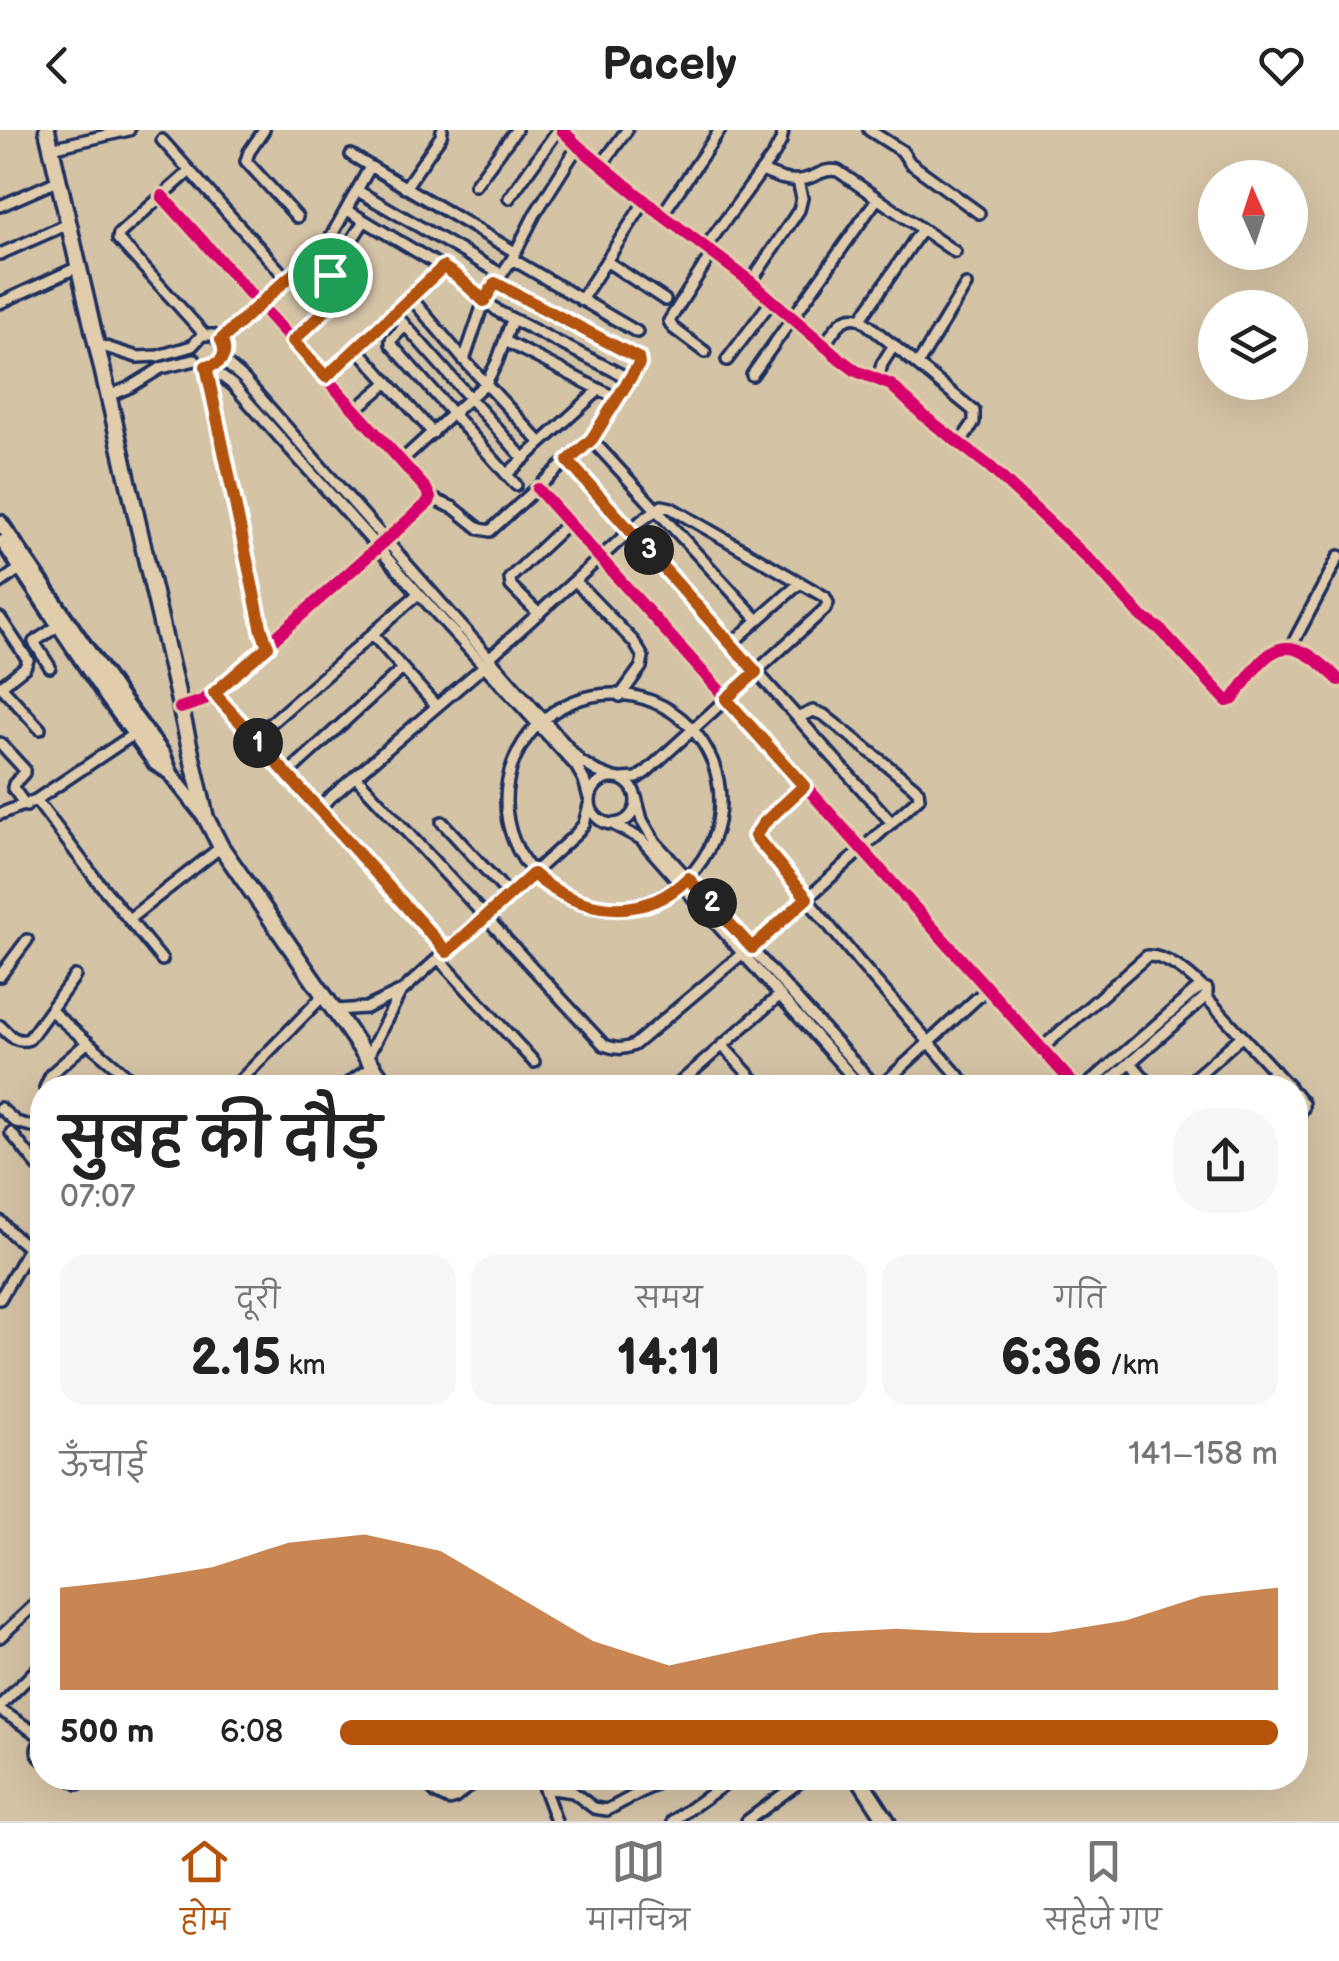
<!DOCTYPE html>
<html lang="hi">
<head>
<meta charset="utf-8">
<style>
	body { margin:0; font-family:"Balsamiq Sans","Playpen Sans Deva",sans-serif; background:#f6f6f6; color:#222; height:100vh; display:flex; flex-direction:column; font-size:38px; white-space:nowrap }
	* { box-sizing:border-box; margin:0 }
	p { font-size:32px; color:#767676 }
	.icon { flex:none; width:55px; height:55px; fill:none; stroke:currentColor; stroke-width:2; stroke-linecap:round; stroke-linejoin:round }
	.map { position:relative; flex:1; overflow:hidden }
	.drawer { position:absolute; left:30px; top:945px; width:1278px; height:715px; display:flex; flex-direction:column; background:#fff; border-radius:40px; box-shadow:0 10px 40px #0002 }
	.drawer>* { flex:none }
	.needle { width:65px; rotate:357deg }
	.fabs { position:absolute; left:1198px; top:30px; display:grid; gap:20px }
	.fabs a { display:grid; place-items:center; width:110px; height:110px; border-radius:50%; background:#fff; box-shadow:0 10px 40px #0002; font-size:50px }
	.pin { position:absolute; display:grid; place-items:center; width:85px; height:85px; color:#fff; margin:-42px; border:5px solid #fff; border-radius:50%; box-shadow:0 2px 10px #0007 }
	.km { position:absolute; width:50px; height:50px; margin:-25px; border-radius:50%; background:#222; color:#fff; font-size:28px; line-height:50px; text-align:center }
	.round { display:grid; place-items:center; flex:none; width:105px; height:105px; border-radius:40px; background:#f6f6f6 }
	.summary { display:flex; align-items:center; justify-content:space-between; height:170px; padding:0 30px }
	h1 { font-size:55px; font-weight:600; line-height:75px }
	.figures { display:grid; grid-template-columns:repeat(3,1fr); gap:15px; height:170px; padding:10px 30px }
	.figures div { display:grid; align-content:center; border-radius:25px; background:#f6f6f6; text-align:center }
	.figures b { font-size:50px; font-weight:600 }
	.figures small { font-size:28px; font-weight:400 }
	.figures p { font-size:28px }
	.chart { height:280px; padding:20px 30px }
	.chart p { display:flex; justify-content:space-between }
	.chart svg { width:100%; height:180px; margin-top:10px; fill:#b45309; opacity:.7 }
	ul { padding:0 30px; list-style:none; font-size:32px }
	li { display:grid; grid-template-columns:160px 120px 1fr; align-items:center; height:75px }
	li i { height:25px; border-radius:12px; background:#b45309 }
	header { display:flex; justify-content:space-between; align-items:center; height:130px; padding:0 30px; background:#fff; font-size:45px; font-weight:600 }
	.tabs { display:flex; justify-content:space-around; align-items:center; height:140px; border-top:2px solid #e0e0e0; background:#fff; font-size:28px; color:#767676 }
	.tabs a { display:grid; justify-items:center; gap:5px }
	.tabs .on { color:#b45309 }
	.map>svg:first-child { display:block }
</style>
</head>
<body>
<header><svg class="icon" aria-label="back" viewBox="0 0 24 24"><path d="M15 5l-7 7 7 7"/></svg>Pacely<svg class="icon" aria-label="heart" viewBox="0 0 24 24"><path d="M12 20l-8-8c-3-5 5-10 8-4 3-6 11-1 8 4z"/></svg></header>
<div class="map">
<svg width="1339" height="1691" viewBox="0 0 1339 1691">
	<rect width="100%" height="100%" fill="#d5c3a6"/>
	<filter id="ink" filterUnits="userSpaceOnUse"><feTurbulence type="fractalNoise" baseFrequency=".01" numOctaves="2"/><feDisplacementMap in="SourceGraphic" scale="20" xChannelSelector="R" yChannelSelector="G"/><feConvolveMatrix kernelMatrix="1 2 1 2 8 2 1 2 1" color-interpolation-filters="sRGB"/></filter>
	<g filter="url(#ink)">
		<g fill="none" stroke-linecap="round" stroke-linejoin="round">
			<defs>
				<path id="street" d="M264 0 249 22 246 31 297 87
					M562 0 578 16 662 85 751 152 840 229 856 241 891 255 925 287 989 336 1099 439 1142 487 1160 499 1227 571 1233 569C1271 514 1285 497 1339 550
					M869 0 902 21 910 33 979 83
					M162 10 287 149
					M51 18 129 0
					M351 25 515 122
					M601 36 627 0
					M190 41 119 104 118 109 205 205
					M762 41C776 47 790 53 805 49 818 46 824 38 838 41L955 122
					M475 55 516 0
					M405 58 441 6 442 0
					M358 61 501 144
					M162 66 426 359 430 368 429 372 213 563 202 571 180 578
					M509 68 558 0
					M0 76 57 51
					M347 80 457 146 499 182 630 249
					M662 85 720 0
					M705 118 774 24 781 11 783 0
					M0 124 68 94
					M512 129 637 202
					M606 131 665 170
					M330 145 364 91
					M751 152 799 80 802 68 798 51
					M411 168 464 230 541 313
					M581 170 645 71
					M0 173 78 137
					M395 184 524 329
					M861 189 922 99
					M405 196 391 210V214L516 355
					M221 210 287 149 307 133 328 112 370 37
					M293 211 345 162 346 158 342 151 307 133
					M505 211 618 269
					M96 214 137 227 158 226 192 216 202 205H213L224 215 222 230
					M824 215C834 202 842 182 861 189L974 281V292L960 313
					M357 218 433 303
					M705 222 673 198 669 191 712 123
					M222 230 244 249 580 631 596 641 614 648
					M464 230 484 171 512 129 535 84 578 16
					M727 230 773 169
					M918 234 966 155
					M206 236 262 501 267 516
					M209 237 233 255 445 493 576 636 584 650 589 668
					M752 245 877 69
					M326 247 443 137
					M878 249 882 234 894 215
					M109 266 130 257 161 238 195 230
					M355 280 388 252
					M591 309 758 490
					M401 331 486 253 497 232 512 190
					M568 331 892 693
					M507 344 599 260
					M538 359 1077 958
					M430 368 454 378 480 399 490 401 591 309 639 233 636 226 495 153
					M575 451 634 512 643 527 641 537 620 566
					M0 453 21 438
					M539 484 511 456 510 448 568 393
					M0 488 28 530 25 537 0 557
					M372 504 436 576
					M731 514 800 453
					M1291 517 1339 426
					M490 527 641 391 662 376 671 378 825 467 828 473 825 479 646 642 637 648 622 649
					M50 537 34 512 59 495
					M0 555 40 599
					M213 563 447 822
					M506 671a107 107 0 1 1 214 0a107 107 0 1 1-214 0Z
					M254 608 418 464
					M0 613 24 639V643L14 654 13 658 26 676
					M287 644 402 539
					M355 646 604 915C615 919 623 920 634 915L743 823
					M590 671a23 23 0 1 1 46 0a23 23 0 1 1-46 0Z
					M804 656 764 693 755 706 859 832 969 958
					M636 667 642 690 655 712 877 958
					M36 670 95 748 162 830
					M317 679 484 536
					M0 684 36 670 134 604
					M442 692 509 765
					M614 695 641 709 648 717 862 958
					M129 789 221 717
					M752 818 919 668 918 661 913 656 824 585 813 581 799 587
					M439 829 534 932
					M0 846 27 810
					M1206 867 1290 958
					M50 880 141 958
					M335 880 366 878 402 861 575 705 584 694 589 675
					M0 896C8 904 17 914 29 909L75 846
					M722 915 761 958
					M1042 918 1147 826C1166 825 1189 844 1202 857
					M367 928 400 863
					M1130 932 1153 958
					M45 958 51 944 88 912
					M233 958 324 865
					M341 958 373 936
					M674 958 780 865
					M879 958 988 858
					M1084 958 1195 861 1202 857 1207 859V864L1203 869 1101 958
					M1183 958 1242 906
					M1256 958 1275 941
					M1295 963 1303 973V978L1295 989
					M0 978 16 992 42 999
					M11 1003 42 1041
					M0 1091 12 1104 42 1129
					M0 1169 29 1118
					M0 1507 42 1468
					M0 1576 42 1534
					M0 1580 42 1607
					M42 1609C37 1617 34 1622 42 1629
					M69 1648 78 1654
					M103 1648 115 1656
					M421 1648 437 1664 449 1670 455 1668 478 1648
					M540 1648 556 1691
					M545 1658 573 1662 594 1678 607 1680 667 1648
					M673 1691 733 1648
					M747 1691 805 1648"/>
				<path id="secondary" d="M0 392 117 563 163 624 171 644 204 686
					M3 412 105 565 156 634 169 642"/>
				<path id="primary" d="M47 0 206 688 221 717 388 958
					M859 1648 887 1691"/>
			</defs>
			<use href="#street" stroke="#1b2f5e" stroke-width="16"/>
			<use href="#secondary" stroke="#1b2f5e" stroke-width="20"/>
			<use href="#primary" stroke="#1b2f5e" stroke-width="21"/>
			<use href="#street" stroke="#e1cdab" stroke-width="9"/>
			<use href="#secondary" stroke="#e1cdab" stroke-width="12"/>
			<use href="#primary" stroke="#e1cdab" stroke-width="14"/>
			<defs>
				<path id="cycleway" d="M562 0 578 16 662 85 751 152 840 229 856 241 891 255 925 287 989 336 1099 439 1142 487 1160 499 1227 571 1233 569C1271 514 1285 497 1339 550
					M162 66 426 359 430 368 429 372 213 563 202 571 180 578
					M538 359 1077 958"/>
			</defs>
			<use href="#cycleway" stroke="#e1cdab" stroke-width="19"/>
			<use href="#cycleway" stroke="#d6006c" stroke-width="12"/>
		</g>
	</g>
	<g fill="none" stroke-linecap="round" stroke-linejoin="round" filter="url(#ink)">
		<defs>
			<path id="route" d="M308 133 342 151 346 158 345 162 293 211 326 247 443 137 457 146 484 171 495 153 638 228 639 234 592 309 568 331 756 542 726 569 804 656 764 693 755 706 807 768 752 818 688 748C642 794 578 783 533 744L447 822 214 563 268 516 262 501 206 236C221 236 229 224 221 210L287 149Z"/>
		</defs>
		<use href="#route" stroke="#fff" stroke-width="20"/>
		<use href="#route" stroke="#b45309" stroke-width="12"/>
	</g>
</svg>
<div class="fabs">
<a><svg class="needle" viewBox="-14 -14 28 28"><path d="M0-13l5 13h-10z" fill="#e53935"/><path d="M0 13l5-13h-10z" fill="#767676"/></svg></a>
<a><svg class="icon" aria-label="layers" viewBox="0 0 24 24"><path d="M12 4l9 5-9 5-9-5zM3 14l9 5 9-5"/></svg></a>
</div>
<div class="pin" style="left:330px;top:145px;background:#1e9e55"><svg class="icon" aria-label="arrive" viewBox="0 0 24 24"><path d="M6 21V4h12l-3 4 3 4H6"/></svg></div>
<b class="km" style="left:258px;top:613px">1</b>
<b class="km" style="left:712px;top:773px">2</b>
<b class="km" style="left:649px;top:420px">3</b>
<section class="drawer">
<div class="summary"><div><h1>सुबह की दौड़</h1><p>07:07</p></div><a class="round"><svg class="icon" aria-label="share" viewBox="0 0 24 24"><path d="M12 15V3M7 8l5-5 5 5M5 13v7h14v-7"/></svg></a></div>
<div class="figures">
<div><p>दूरी</p><b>2.15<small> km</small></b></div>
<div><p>समय</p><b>14:11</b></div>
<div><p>गति</p><b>6:36<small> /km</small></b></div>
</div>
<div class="chart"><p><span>ऊँचाई</span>141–158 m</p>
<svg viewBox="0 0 160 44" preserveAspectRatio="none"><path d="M0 44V19L10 17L20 14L30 8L40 6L50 10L60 21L70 32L80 38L90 34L100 30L110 29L120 30L130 30L140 27L150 21L160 19V44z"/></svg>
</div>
<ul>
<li><b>500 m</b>6:08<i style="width:100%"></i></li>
</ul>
</section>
</div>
<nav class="tabs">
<a class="on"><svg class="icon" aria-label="home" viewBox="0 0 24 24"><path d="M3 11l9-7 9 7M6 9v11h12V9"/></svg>होम</a>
<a><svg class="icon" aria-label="map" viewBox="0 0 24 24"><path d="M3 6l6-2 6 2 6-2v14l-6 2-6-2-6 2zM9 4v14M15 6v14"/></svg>मानचित्र</a>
<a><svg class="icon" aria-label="saved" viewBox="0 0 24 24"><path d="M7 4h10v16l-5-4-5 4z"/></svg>सहेजे गए</a>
</nav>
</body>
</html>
